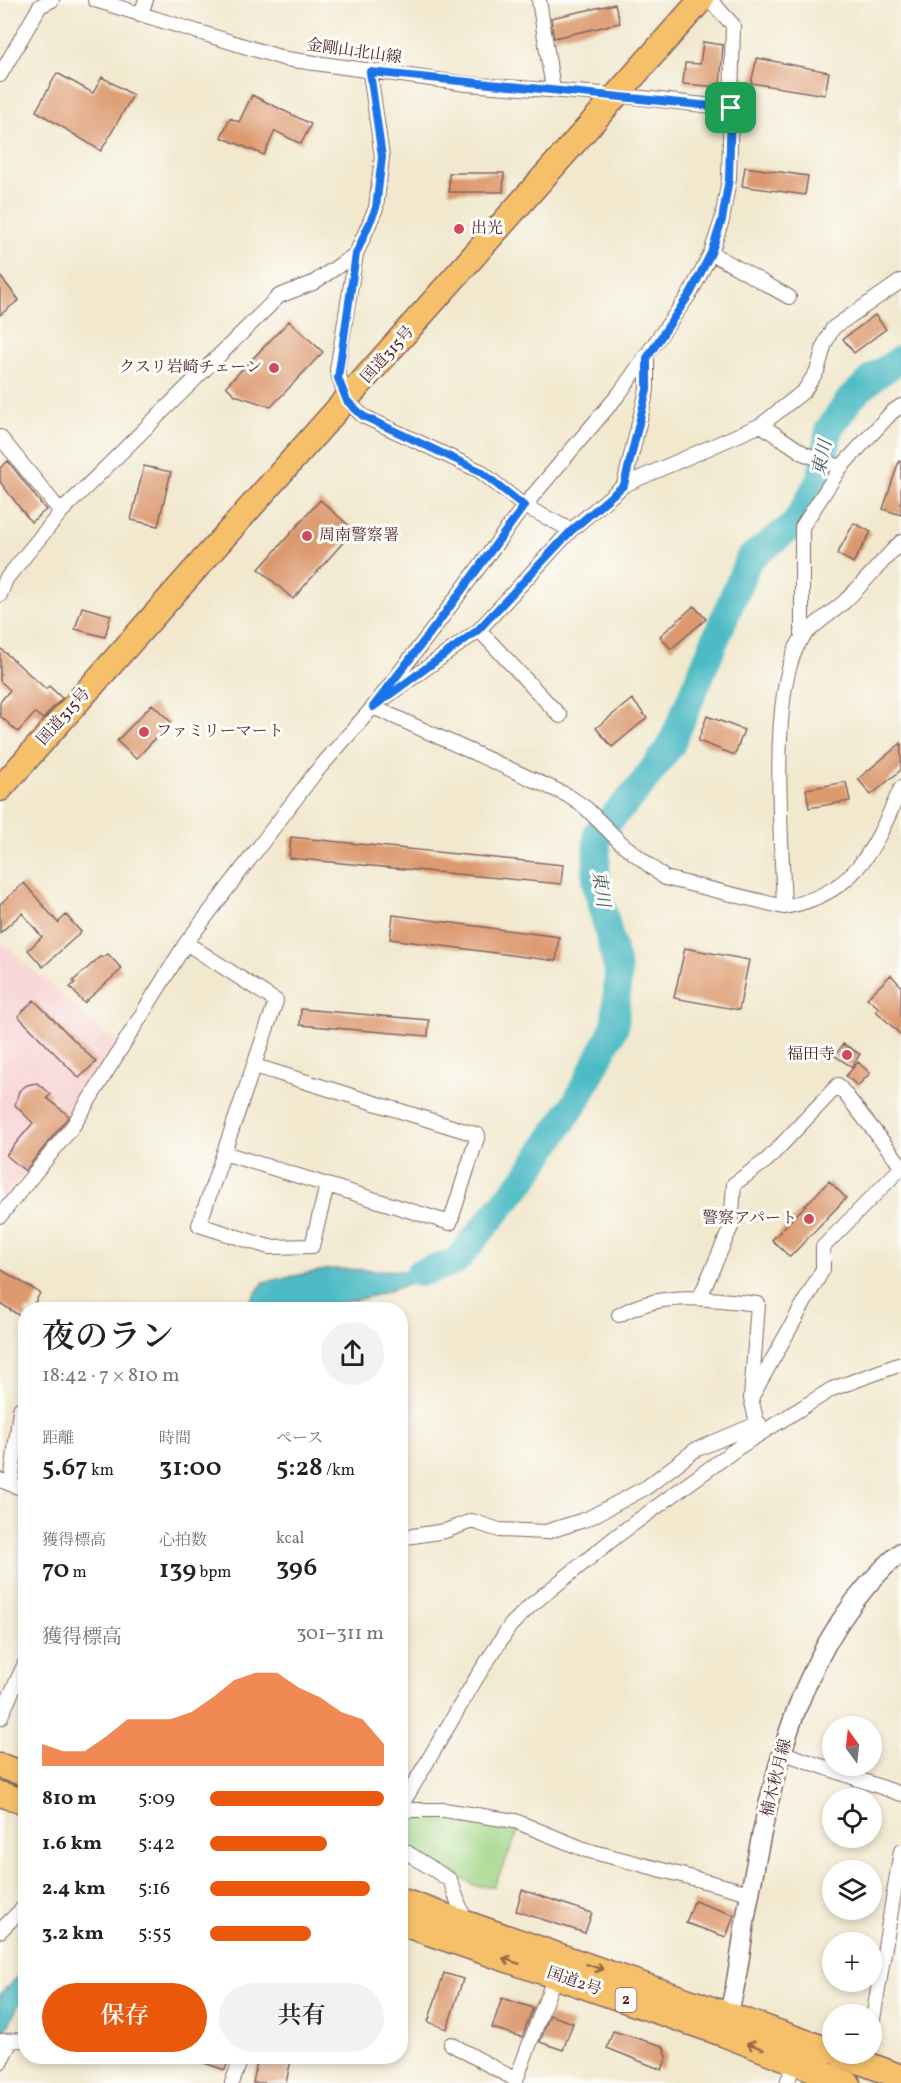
<!DOCTYPE html>
<html lang="ja">
<head>
<meta charset="utf-8">
<style>
	body { margin:0; font-family:Vollkorn,"Noto Serif JP",serif; background:#f2f2f2; color:#222; height:100vh; display:flex; flex-direction:column; font-size:22px; white-space:nowrap }
	* { box-sizing:border-box; margin:0 }
	p { font-size:20px; color:#767676 }
	.icon { flex:none; width:33px; height:33px; fill:none; stroke:currentColor; stroke-width:2; stroke-linecap:round; stroke-linejoin:round }
	.map { position:relative; flex:1; overflow:hidden }
	.side { position:absolute; left:18px; top:1302px; width:390px; height:762px; display:flex; flex-direction:column; background:#fff; border-radius:24px; box-shadow:0 3px 9px #0003 }
	.side>* { flex:none }
	.needle { width:39px; rotate:345deg }
	.controls { position:absolute; left:822px; top:1716px; display:grid; gap:12px }
	.controls a { display:grid; place-items:center; width:60px; height:60px; border-radius:50%; background:#fff; box-shadow:0 3px 9px #0003; font-size:30px }
	.pin { position:absolute; display:grid; place-items:center; width:51px; height:51px; color:#fff; margin:-26px; border-radius:12px; box-shadow:0 3px 9px #0006 }
	.round { display:grid; place-items:center; flex:none; width:63px; height:63px; border-radius:32px; background:#f2f2f2 }
	.overview { display:flex; align-items:center; justify-content:space-between; height:102px; padding:0 24px }
	h1 { font-size:33px; font-weight:600; line-height:45px }
	.stats { display:grid; grid-template-columns:repeat(3,1fr); gap:9px; height:102px; padding:6px 24px }
	.stats div { display:grid; align-content:center }
	.stats b { font-size:26px; font-weight:600 }
	.stats small { font-size:16px; font-weight:400 }
	.stats p { font-size:16px }
	.chart { height:168px; padding:12px 24px }
	.chart p { display:flex; justify-content:space-between }
	.chart svg { width:100%; height:108px; margin-top:6px; fill:#ea580c; opacity:.7 }
	.primary-button { display:flex; gap:12px; margin-top:auto; padding:12px 24px }
	.primary-button a { flex:1; height:69px; border-radius:36px; background:#ea580c; color:#fff; font-size:24px; font-weight:600; line-height:69px; text-align:center }
	.primary-button a+a { background:#f2f2f2; color:#222 }
	ul { padding:0 24px; list-style:none; font-size:20px }
	li { display:grid; grid-template-columns:96px 72px 1fr; align-items:center; height:45px }
	li i { height:15px; border-radius:8px; background:#ea580c }
	.map>svg:first-child { display:block }
</style>
</head>
<body>
<div class="map">
<svg width="901" height="2083" viewBox="0 0 901 2083">
	<rect width="100%" height="100%" fill="#fdfcf7"/>
	<filter id="ink" filterUnits="userSpaceOnUse"><feTurbulence type="fractalNoise" baseFrequency=".0167" numOctaves="2"/><feDisplacementMap in="SourceGraphic" scale="12" xChannelSelector="R" yChannelSelector="G"/><feConvolveMatrix kernelMatrix="1 2 1 2 8 2 1 2 1" color-interpolation-filters="sRGB"/></filter>
	<filter id="wash" filterUnits="userSpaceOnUse"><feTurbulence type="fractalNoise" baseFrequency=".008" numOctaves="4" result="noise"/><feDisplacementMap in="SourceGraphic" scale="24" xChannelSelector="R" yChannelSelector="G"/><feGaussianBlur stdDeviation="1.35" result="paint"/><feColorMatrix in="noise" values="0 0 0 0 0 0 0 0 0 0 0 0 0 0 0 0 0 1.4 0 .05"/><feComposite in="paint" operator="in"/></filter>
	<g filter="url(#wash)">
		<rect width="100%" height="100%" fill="#f1e8ce"/>
		<path fill="#f7cfd0" d="M0 941 116 1043 68 1123 0 1201Z"/>
		<path fill="#a0d687" stroke="#757a59" stroke-width="1.5" d="M441 1813 520 1827 494 1886H476L401 1843 400 1814Z"/>
		<path fill="#4dbbc5" stroke="#4c6d78" stroke-width="1.5" d="M455 1262C436 1270 418 1280 400 1287 351 1306 296 1310 244 1309L264 1282 330 1269 411 1271Z
			M25 1970V2000L18 2006 0 2042V1994Z"/>
		<g fill="none" stroke-linecap="round" stroke-linejoin="round">
			<path stroke="#4dbbc5" stroke-width="28" d="M419 1273 455 1262 525 1178 577 1100 615 1026 618 971 596 883 597 833 636 792 671 745 749 559 795 524 821 478 829 429 850 399 874 377 901 359"/>
		</g>
		<g id="blocks">
			<path fill="#dc996e" d="M615 4 620 23 554 38 551 18Z
				M703 42 723 45 720 87 683 84 685 63 700 64Z
				M757 58 829 72 825 95 751 83Z
				M57 73 93 93 102 77 133 95 101 151 36 111Z
				M252 95 311 124 301 144 275 131 264 155 221 137 230 118 239 122Z
				M745 167 808 176 805 195 742 186Z
				M449 173H504L503 192H449Z
				M0 276 19 300 0 315Z
				M875 315 886 329 854 353 843 339Z
				M289 321 323 352 271 407 235 395 226 386Z
				M8 461 46 510 31 522 0 482V468Z
				M899 461H901V515L883 509Z
				M144 466 171 472 158 526 131 520Z
				M320 500 354 530 293 599 259 569Z
				M854 523 871 532 853 563 837 554Z
				M694 606 706 619 671 649 660 636Z
				M82 607 111 615 105 637 75 629Z
				M0 648 46 689 49 686 62 698 43 719 35 713 18 732 0 716V702L10 690 0 681Z
				M632 699 647 718 612 747 596 728Z
				M152 704 171 722 136 759 117 741Z
				M707 716 744 730 735 755 698 741Z
				M901 743V770L871 795 858 779Z
				M846 782 850 801 809 808 806 789Z
				M291 837 563 865 561 884 289 858Z
				M24 883 58 923 66 915 81 932 43 967 28 950 42 937 22 913 0 933V904Z
				M393 915 559 937 556 961 390 939Z
				M685 948 749 960 739 1010 674 998Z
				M108 954 122 969 84 1003 70 987 75 983 73 981 101 956 102 958Z
				M891 975 901 986V1035L876 1011 879 1008 867 998Z
				M34 1000 96 1062 79 1078 18 1016Z
				M301 1009 429 1020 428 1036 300 1025Z
				M843 1044 860 1054 852 1067 835 1056Z
				M858 1062 870 1073 858 1086 846 1076Z
				M37 1083 51 1094 47 1098 69 1116 25 1171 6 1155 33 1123 15 1105 19 1091 27 1085Z
				M829 1181 846 1198 790 1257 772 1240Z
				M0 1269 40 1293 31 1310H26V1320L0 1303Z
				M522 1890 592 1913 585 1933 516 1911Z
				M694 1901 734 1915 726 1937 686 1923Z
				M444 1973 463 1979 447 2029 428 2022Z
				M502 1998 533 2008 522 2037 492 2028Z
				M550 2015 573 2023 563 2050 540 2042Z
				M613 2031 663 2046 667 2057 662 2070 607 2048Z
				M192 2056H230L225 2070 192 2059Z
				M258 2056H286L291 2060 286 2083H253Z"/>
		</g>
	</g>
	<g filter="url(#ink)">
		<use href="#blocks" fill-opacity="0" stroke="#846564" stroke-width="1.5"/>
		<g fill="none" stroke-linecap="round" stroke-linejoin="round">
			<defs>
				<path id="minor" d="M95 0 286 59 467 84 616 95 731 108
					M539 0 553 89
					M140 15 146 0
					M370 72 382 157 376 208 356 254 337 370 347 401 363 416 480 471 524 506 571 530
					M0 75 40 6 52 0
					M711 253 789 297
					M761 425 805 454 841 467
					M0 437 61 512
					M624 485 647 390V358
					M0 595 6 579 61 512 279 296 313 283 356 254
					M479 630 560 716
					M802 639V527L841 467 892 412 901 406
					M386 697 479 630 571 530 624 485 761 425 804 391 817 371 825 343 833 328 901 281
					M373 707 567 795 586 808 620 842 665 878 784 907C857 894 874 848 901 788
					M784 907C782 844 768 692 800 641 810 626 831 614 844 602 864 583 881 562 901 542
					M186 943 276 1001 199 1225 269 1247 312 1246 327 1185
					M224 1153 450 1223 478 1135 255 1066
					M0 1216 73 1126 186 943 315 773 373 707 437 624 524 506 619 394 691 292 711 253 722 220 729 179 733 25 710 0
					M700 1297 731 1227 734 1184 767 1160 838 1085 901 1165
					M619 1315C663 1290 710 1299 758 1304L751 1398 759 1432
					M751 1398 823 1269V1247L901 1168
					M0 1480 26 1490
					M11 1484 20 1409 26 1404
					M400 1538 445 1531 472 1521 499 1530 546 1532 587 1519 647 1487 695 1450 759 1423
					M0 1718 26 1661
					M781 1752 901 1794
					M400 1808 477 1677 510 1626 530 1606 618 1535 739 1447 832 1389 901 1364
					M400 1810H444L515 1821 586 1850 750 1893
					M400 1848 450 1880 465 1921
					M0 1931 26 1905
					M872 2025 901 1851
					M0 2041 26 2040
					M451 2044 516 2080 555 1976
					M0 2062 11 2041
					M232 2083 242 2056
					M787 2083 795 2062"/>
				<path id="tertiary" d="M725 2025C738 1986 741 1944 748 1904 771 1780 799 1638 901 1552"/>
				<path id="trunk" d="M0 789 701 0
					M0 1766 26 1774
					M0 1794 26 1802
					M400 1900 832 2051
					M400 1923 723 2034 848 2083
					M840 2054 901 2077"/>
			</defs>
			<use href="#minor" stroke="#846564" stroke-width="16"/>
			<use href="#tertiary" stroke="#846564" stroke-width="21"/>
			<use href="#trunk" stroke="#846564" stroke-width="27"/>
			<use href="#minor" stroke="#fff" stroke-width="14"/>
			<use href="#tertiary" stroke="#fff" stroke-width="18"/>
			<use href="#trunk" stroke="#f6c06b" stroke-width="24"/>
		</g>
		<defs><path id="oneway-shaft" d="M-6 0H5M1.5-3L5.5 0L1.5 3" fill="none" stroke-width="1.6" stroke-linecap="round" stroke-linejoin="round" transform="scale(1.5)"/></defs>
		<g stroke="#976748">
			<use href="#oneway-shaft" transform="translate(511 1961) rotate(-161)"/>
			<use href="#oneway-shaft" transform="translate(595 1967) rotate(19)"/>
			<use href="#oneway-shaft" transform="translate(755 2046) rotate(-158)"/>
		</g>
	</g>
	<g fill="none" stroke-linecap="round" stroke-linejoin="round" filter="url(#ink)">
		<defs>
			<path id="route" d="M370 72 731 108 729 179 722 220 711 253 691 292 647 358V390L624 485 571 531 478 630 373 707 437 624 524 506 480 471 363 416 347 401 338 378 356 254 376 208 382 157Z"/>
		</defs>
		<use href="#route" stroke="#fff" stroke-width="12"/>
		<use href="#route" stroke="#1a73e8" stroke-width="8"/>
	</g>
	<g fill="#d1495b" stroke="#fdfcf7" stroke-width="2">
		<circle cx="459" cy="229" r="6"/>
		<circle cx="274" cy="368" r="6"/>
		<circle cx="307" cy="536" r="6"/>
		<circle cx="144" cy="732" r="6"/>
		<circle cx="847" cy="1055" r="6"/>
		<circle cx="809" cy="1219" r="6"/>
	</g>
	<g text-anchor="middle" dominant-baseline="central" stroke-width="6" stroke-linejoin="round" paint-order="stroke">
		<rect fill="#fdfcf7" stroke="#806168" stroke-width="1.5" x="615.5" y="1988" width="21" height="24" rx="4.5"/>
		<g font-size="15" font-weight="bold" fill="#4a1f2b">
			<text x="626" y="2000">2</text>
		</g>
		<g font-size="16" fill="#4a1f2b" stroke="#fdfcf7">
			<text transform="translate(354 52) rotate(8)">金剛山北山線</text>
			<text transform="translate(388 355) rotate(-48)">国道315号</text>
			<text transform="translate(64 717) rotate(-48)">国道315号</text>
			<text transform="translate(777 1778) rotate(-76)">楠木秋月線</text>
			<text transform="translate(574 1982) rotate(19)">国道2号</text>
		</g>
		<g font-size="16" fill="#4a1f2b" stroke="#fdfcf7" text-anchor="start">
			<text x="471" y="229">出光</text>
			<text x="262" y="368" text-anchor="end">クスリ岩崎チェーン</text>
			<text x="319" y="536">周南警察署</text>
			<text x="156" y="732">ファミリーマート</text>
			<text x="835" y="1055" text-anchor="end">福田寺</text>
			<text x="797" y="1219" text-anchor="end">警察アパート</text>
		</g>
		<g font-size="18" font-style="italic" fill="#4b5d69" stroke="#fdfcf7">
			<text transform="translate(823 458) rotate(-78)">東川</text>
			<text transform="translate(600 889) rotate(82)">東川</text>
		</g>
	</g>
</svg>
<div class="controls">
<a><svg class="needle" viewBox="-14 -14 28 28"><path d="M0-13l5 13h-10z" fill="#e53935"/><path d="M0 13l5-13h-10z" fill="#767676"/></svg></a>
<a><svg class="icon" aria-label="locate" viewBox="0 0 24 24"><circle cx="12" cy="12" r="6"/><path d="M12 2v4M12 18v4M2 12h4M18 12h4"/></svg></a>
<a><svg class="icon" aria-label="layers" viewBox="0 0 24 24"><path d="M12 4l9 5-9 5-9-5zM3 14l9 5 9-5"/></svg></a>
<a>+</a>
<a>−</a>
</div>
<div class="pin" style="left:731px;top:108px;background:#1e9e55"><svg class="icon" aria-label="arrive" viewBox="0 0 24 24"><path d="M6 21V4h12l-3 4 3 4H6"/></svg></div>
<section class="side">
<div class="overview"><div><h1>夜のラン</h1><p>18:42 · 7 × 810 m</p></div><a class="round"><svg class="icon" aria-label="share" viewBox="0 0 24 24"><path d="M12 15V3M7 8l5-5 5 5M5 13v7h14v-7"/></svg></a></div>
<div class="stats">
<div><p>距離</p><b>5.67<small> km</small></b></div>
<div><p>時間</p><b>31:00</b></div>
<div><p>ペース</p><b>5:28<small> /km</small></b></div>
</div>
<div class="stats">
<div><p>獲得標高</p><b>70<small> m</small></b></div>
<div><p>心拍数</p><b>139<small> bpm</small></b></div>
<div><p>kcal</p><b>396</b></div>
</div>
<div class="chart"><p><span>獲得標高</span>301–311 m</p>
<svg viewBox="0 0 160 44" preserveAspectRatio="none"><path d="M0 44V35L10 38L20 38L30 32L40 25L50 25L60 25L70 22L80 16L90 9L100 6L110 6L120 12L130 16L140 22L150 25L160 35V44z"/></svg>
</div>
<ul>
<li><b>810 m</b>5:09<i style="width:100%"></i></li>
<li><b>1.6 km</b>5:42<i style="width:67%"></i></li>
<li><b>2.4 km</b>5:16<i style="width:92%"></i></li>
<li><b>3.2 km</b>5:55<i style="width:58%"></i></li>
</ul>
<div class="primary-button"><a>保存</a><a>共有</a></div>
</section>
</div>
</body>
</html>
